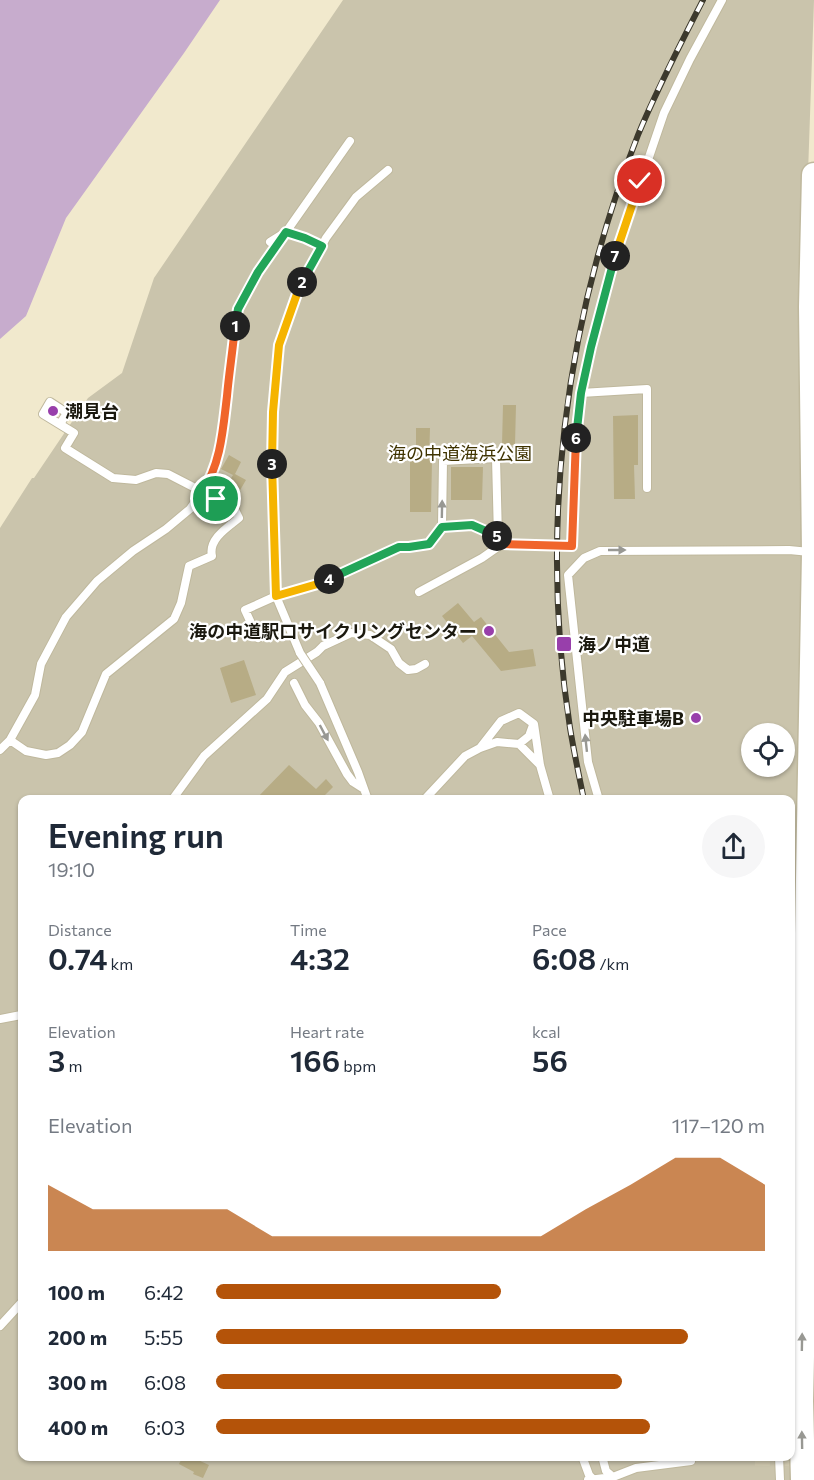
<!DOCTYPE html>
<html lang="en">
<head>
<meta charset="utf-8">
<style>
	body { margin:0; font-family:Commissioner,"Noto Sans JP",sans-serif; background:#f6f6f7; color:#1f2937; height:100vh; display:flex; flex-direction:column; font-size:22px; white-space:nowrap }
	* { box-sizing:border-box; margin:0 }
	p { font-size:20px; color:#747a83 }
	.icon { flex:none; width:33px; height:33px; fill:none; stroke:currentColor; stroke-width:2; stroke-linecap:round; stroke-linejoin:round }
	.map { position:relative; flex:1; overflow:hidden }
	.details { position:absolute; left:18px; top:795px; width:777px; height:666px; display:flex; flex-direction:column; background:#fff; border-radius:12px; box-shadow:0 2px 4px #0004 }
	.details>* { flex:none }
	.fabs { position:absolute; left:741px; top:723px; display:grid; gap:12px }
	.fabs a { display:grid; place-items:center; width:54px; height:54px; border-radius:50%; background:#fff; box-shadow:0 2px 4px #0004; font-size:30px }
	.pin { position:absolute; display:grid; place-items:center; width:51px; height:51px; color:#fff; margin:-26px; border:3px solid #fff; border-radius:50%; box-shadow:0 2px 6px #0007 }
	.km { position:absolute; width:30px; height:30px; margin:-15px; border-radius:50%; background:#222; color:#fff; font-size:16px; line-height:30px; text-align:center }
	.round { display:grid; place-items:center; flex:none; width:63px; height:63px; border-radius:32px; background:#f6f6f7 }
	.headline { display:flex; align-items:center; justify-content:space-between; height:102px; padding:0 30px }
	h1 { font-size:33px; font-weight:600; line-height:45px }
	.stats { display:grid; grid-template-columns:repeat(3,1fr); gap:9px; height:102px; padding:6px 30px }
	.stats div { display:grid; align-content:center }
	.stats b { font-size:30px; font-weight:600 }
	.stats small { font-size:16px; font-weight:400 }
	.stats p { font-size:16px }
	.chart { height:168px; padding:12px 30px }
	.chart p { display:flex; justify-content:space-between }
	.chart svg { width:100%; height:108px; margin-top:6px; fill:#b45309; opacity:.7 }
	ul { padding:0 30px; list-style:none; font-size:20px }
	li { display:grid; grid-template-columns:96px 72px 1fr; align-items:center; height:45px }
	li i { height:15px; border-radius:8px; background:#b45309 }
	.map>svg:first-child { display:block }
</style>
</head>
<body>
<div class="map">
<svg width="814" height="1480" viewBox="0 0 814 1480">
	<rect width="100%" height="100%" fill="#f1e9cd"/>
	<path fill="#cac4ac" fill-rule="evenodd" d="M343 0H814L803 318 807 515 798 1480H0V528L32 478H34L88 398 122 373 154 278ZM752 734H784V766H752ZM22 800H790V1456H22Z"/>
	<path fill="#c7accd" d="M0 0H220L184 53 66 218 26 316 0 339Z"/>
	<path fill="#b7ac85" d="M503 405H516L515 445H502Z
		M638 415V465H634L635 499H614L613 416Z
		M416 428H430L429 460H432L431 512H410V460H416Z
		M229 455 241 462 235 474 246 480 239 492 227 485 233 475 221 469Z
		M451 467H483L482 500H451Z
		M458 603 474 622 481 617 509 652 533 649 536 666 501 671 472 636 463 643 442 616Z
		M244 660 256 695 231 703 220 668Z
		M289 765 316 789 326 779 333 787 324 796 328 800H255Z
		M183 1456H189L209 1465 203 1478 193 1474 194 1472 179 1464Z"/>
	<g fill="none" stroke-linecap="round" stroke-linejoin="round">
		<path stroke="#d1cab0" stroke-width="15" stroke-dasharray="15 8" stroke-linecap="butt" d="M755 1458 809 1459"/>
		<defs>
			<path id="lane" d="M270 242 286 232 305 238 322 246
				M581 393 647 389V488
				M419 592 482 558 502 544 572 546 575 454 577 415 591 347 614 260 664 113 690 59 722 0
				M258 638 245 610 276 596 321 583 399 547H409L430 544 442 527 443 461 496 458 498 537 472 525 442 527
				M300 653 276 596 273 507V412L279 345 298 291 326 238 356 197 388 170
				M294 683 305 705 319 723 347 774 353 782 364 789
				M320 683 358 772 368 800
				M10 740 26 751 46 755 58 753 70 745 82 732 106 674 174 619 181 603 189 566 212 556C208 539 228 527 239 518L234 508 168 474 156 473 136 480 113 478 65 448 74 433 43 414 50 402 67 413 60 424
				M519 744 529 736 533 725
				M480 748 501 721 519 713 534 724 540 765 550 800
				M0 750 10 740 35 695 41 664 66 617 97 581 133 551 166 529 190 509 206 486 216 461 223 429 238 309 258 272 350 141
				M172 800 204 756 267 699 285 672 317 652 323 646 351 633 370 635 391 649 399 663 408 670 416 669 425 664
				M424 800 465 756 480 748 497 742 519 744 540 765
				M599 800 588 762 568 575 584 558 600 551 789 550 810 552
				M0 1019 21 1015 22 1013
				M0 1326 22 1302
				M582 1456 589 1475 593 1479
				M602 1456 606 1471 613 1477
				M779 1456 780 1480
				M588 1480 613 1477 636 1468 691 1461"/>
			<path id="primary" d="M814 175 811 307 814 552
				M806 1178 805 1043 814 553
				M801 1401 803 1480"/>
		</defs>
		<use href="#lane" stroke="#bfb89d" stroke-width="10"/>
		<use href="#primary" stroke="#bfb89d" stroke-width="27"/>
		<use href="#lane" stroke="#fff" stroke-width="8"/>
		<use href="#primary" stroke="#fff" stroke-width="24"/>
		<defs>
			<path id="rail" d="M584 800C579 776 574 752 570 728 539 529 564 323 638 135 657 89 680 45 703 0"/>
		</defs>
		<use href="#rail" stroke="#3c392c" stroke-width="6"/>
		<use href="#rail" stroke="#fff" stroke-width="4" stroke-dasharray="11" stroke-linecap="butt"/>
		<defs>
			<path id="lane-bridge" d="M300 653 320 683"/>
			<path id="primary-bridge" d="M801 1401 806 1178"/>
		</defs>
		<use href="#lane-bridge" stroke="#bfb89d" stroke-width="10" stroke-linecap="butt"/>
		<use href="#primary-bridge" stroke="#bfb89d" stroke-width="27" stroke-linecap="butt"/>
		<use href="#lane-bridge" stroke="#fff" stroke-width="8"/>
		<use href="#primary-bridge" stroke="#fff" stroke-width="24"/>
	</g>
	<defs><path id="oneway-solid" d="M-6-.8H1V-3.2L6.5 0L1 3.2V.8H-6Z" transform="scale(1.5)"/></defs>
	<g fill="#989893">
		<use href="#oneway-solid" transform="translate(442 509) rotate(-89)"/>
		<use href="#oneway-solid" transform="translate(617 550)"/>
		<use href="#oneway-solid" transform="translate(324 733) rotate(62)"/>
		<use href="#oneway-solid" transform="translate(586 743) rotate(-96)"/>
		<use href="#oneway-solid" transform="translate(802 1342) rotate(-89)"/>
		<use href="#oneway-solid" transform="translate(802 1440) rotate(-91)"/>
	</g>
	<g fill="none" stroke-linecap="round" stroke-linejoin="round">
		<defs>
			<path id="split-1" d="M216 499 202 492C221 464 223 429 227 396 229 373 233 349 235 326"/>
			<path id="split-2" d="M235 326 238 309 258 272 286 232 305 238 322 246 302 282"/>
			<path id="split-3" d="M272 464 273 412 279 345 298 291 302 282"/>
			<path id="split-4" d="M272 464 276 596 321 583 329 579"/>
			<path id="split-5" d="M329 579 399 547H409L429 544 442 527 472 525 497 536"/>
			<path id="split-6" d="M497 536 502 544 572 546 576 438"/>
			<path id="split-7" d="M576 438 581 393 591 347 615 256"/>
			<path id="split-8" d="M615 256 640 181"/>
		</defs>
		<use href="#split-1" stroke="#fff" stroke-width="12"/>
		<use href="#split-2" stroke="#fff" stroke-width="12"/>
		<use href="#split-3" stroke="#fff" stroke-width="12"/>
		<use href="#split-4" stroke="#fff" stroke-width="12"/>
		<use href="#split-5" stroke="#fff" stroke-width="12"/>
		<use href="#split-6" stroke="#fff" stroke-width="12"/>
		<use href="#split-7" stroke="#fff" stroke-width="12"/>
		<use href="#split-8" stroke="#fff" stroke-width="12"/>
		<use href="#split-1" stroke="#f0652b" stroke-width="8"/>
		<use href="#split-2" stroke="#22a559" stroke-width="8"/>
		<use href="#split-3" stroke="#f5b400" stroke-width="8"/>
		<use href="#split-4" stroke="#f5b400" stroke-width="8"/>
		<use href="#split-5" stroke="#22a559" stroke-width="8"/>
		<use href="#split-6" stroke="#f0652b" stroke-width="8"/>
		<use href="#split-7" stroke="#22a559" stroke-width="8"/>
		<use href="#split-8" stroke="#f5b400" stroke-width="8"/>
	</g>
	<g fill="#983fab" stroke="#fff" stroke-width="2">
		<circle cx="53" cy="411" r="6"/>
		<circle cx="489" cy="631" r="6"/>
		<rect x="556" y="636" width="16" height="16" rx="3"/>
		<circle cx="696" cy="718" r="6"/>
	</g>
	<g text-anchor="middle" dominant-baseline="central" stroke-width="4.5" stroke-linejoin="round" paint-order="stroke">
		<g font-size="18" font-weight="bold" fill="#1b190f" stroke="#fff" text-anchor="start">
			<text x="65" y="411">潮見台</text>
			<text x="477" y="631" text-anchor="end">海の中道駅口サイクリングセンター</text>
			<text x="578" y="644">海ノ中道</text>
			<text x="684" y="718" text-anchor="end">中央駐車場B</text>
		</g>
		<g font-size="18" fill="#3f3300" stroke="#fff">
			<text x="460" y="453">海の中道海浜公園</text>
		</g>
	</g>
</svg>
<div class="fabs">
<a><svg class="icon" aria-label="locate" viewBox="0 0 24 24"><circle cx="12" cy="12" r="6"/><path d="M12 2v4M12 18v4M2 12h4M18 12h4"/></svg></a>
</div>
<div class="pin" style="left:216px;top:499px;background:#1e9e55"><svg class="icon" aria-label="arrive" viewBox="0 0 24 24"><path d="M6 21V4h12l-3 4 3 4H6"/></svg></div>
<div class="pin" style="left:640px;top:181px;background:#d93025"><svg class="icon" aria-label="check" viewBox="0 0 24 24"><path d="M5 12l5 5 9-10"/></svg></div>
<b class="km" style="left:235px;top:326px">1</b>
<b class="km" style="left:302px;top:282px">2</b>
<b class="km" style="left:272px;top:464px">3</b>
<b class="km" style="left:329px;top:579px">4</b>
<b class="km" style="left:497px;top:536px">5</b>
<b class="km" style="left:576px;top:438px">6</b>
<b class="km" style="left:615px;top:256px">7</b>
<section class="details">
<div class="headline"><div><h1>Evening run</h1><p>19:10</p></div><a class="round"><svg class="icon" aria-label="share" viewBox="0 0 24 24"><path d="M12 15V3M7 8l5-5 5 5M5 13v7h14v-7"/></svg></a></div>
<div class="stats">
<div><p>Distance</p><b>0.74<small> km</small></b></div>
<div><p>Time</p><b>4:32</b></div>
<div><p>Pace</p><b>6:08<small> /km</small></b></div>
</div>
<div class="stats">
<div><p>Elevation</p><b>3<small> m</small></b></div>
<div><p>Heart rate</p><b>166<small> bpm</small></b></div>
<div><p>kcal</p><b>56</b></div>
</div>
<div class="chart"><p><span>Elevation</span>117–120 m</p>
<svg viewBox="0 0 160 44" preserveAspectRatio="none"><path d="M0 44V17L10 27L20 27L30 27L40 27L50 38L60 38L70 38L80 38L90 38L100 38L110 38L120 27L130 17L140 6L150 6L160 17V44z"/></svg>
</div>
<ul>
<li><b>100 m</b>6:42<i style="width:52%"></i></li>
<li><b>200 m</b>5:55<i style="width:86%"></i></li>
<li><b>300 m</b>6:08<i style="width:74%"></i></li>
<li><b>400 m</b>6:03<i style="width:79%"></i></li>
</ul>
</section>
</div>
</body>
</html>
